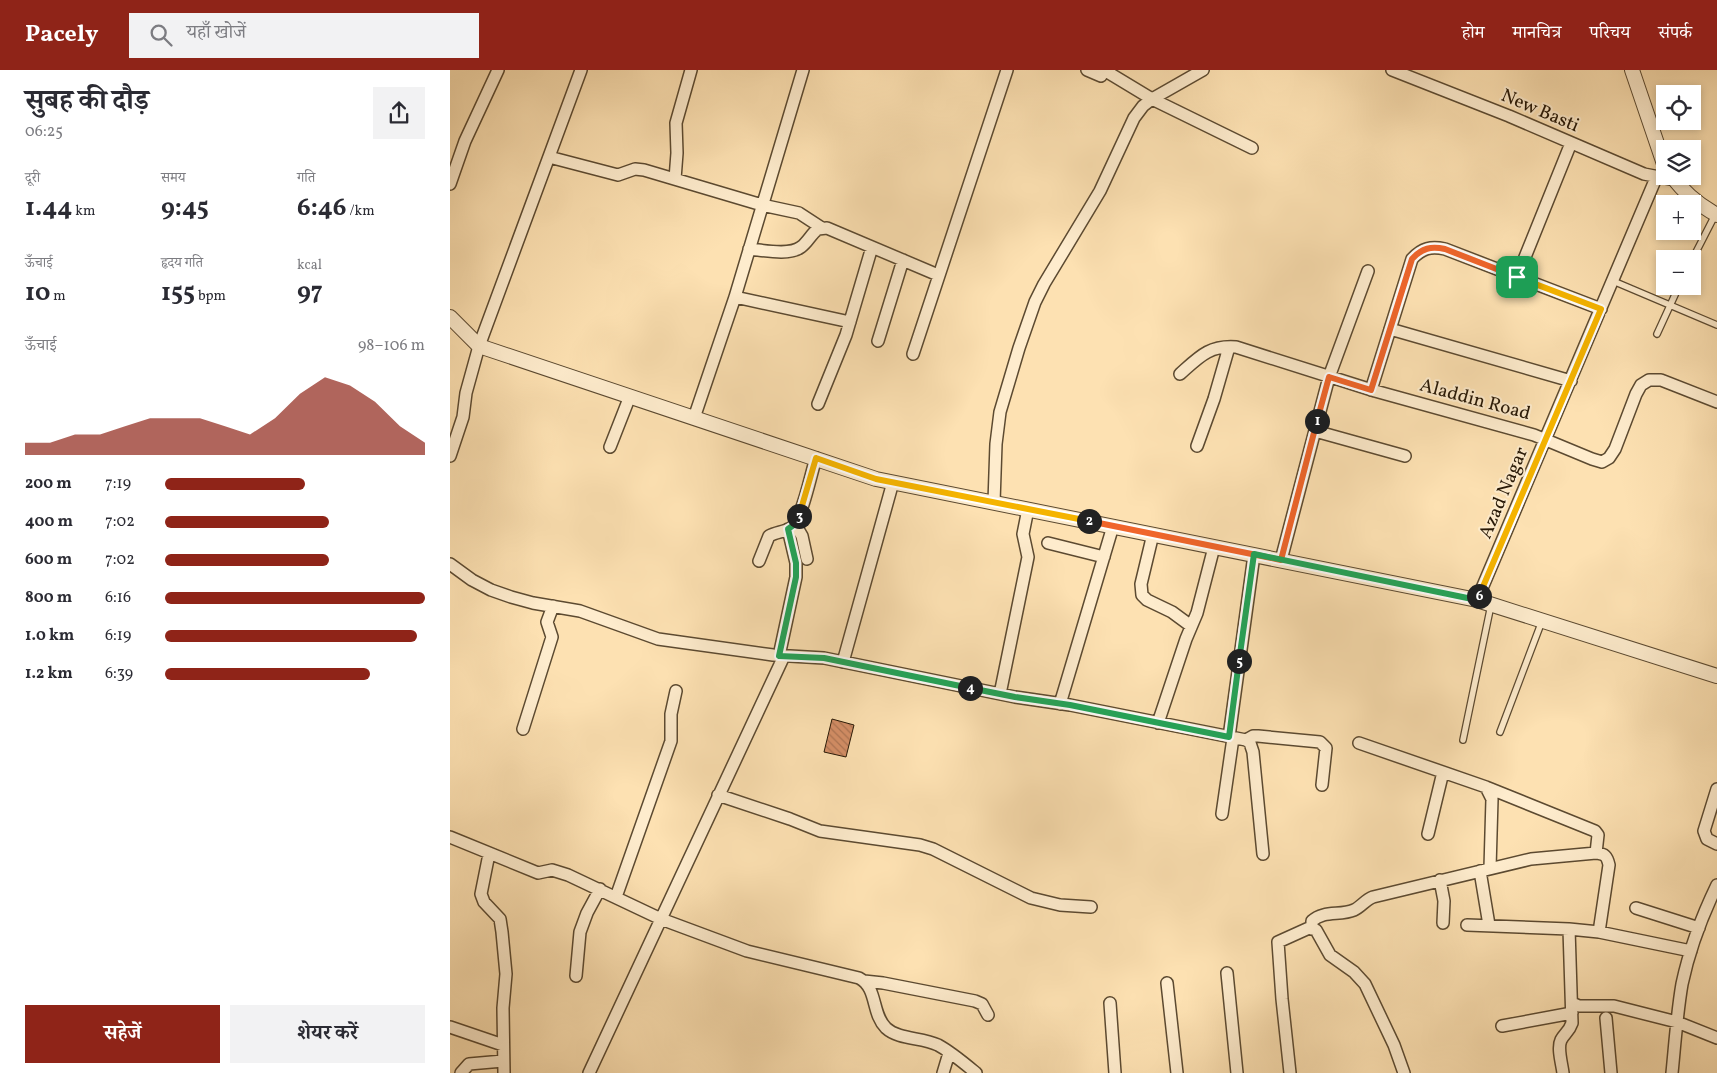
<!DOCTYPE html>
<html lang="hi">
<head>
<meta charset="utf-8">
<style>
	body { margin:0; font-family:Vollkorn,"Noto Serif Devanagari",serif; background:#f2f2f3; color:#2b2b33; height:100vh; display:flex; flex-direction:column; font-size:19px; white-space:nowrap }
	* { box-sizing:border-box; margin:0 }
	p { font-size:16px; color:#7c7c81 }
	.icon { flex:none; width:28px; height:28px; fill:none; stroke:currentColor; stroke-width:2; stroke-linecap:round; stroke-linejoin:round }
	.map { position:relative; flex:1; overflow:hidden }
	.drawer { display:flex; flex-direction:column; background:#fff; width:450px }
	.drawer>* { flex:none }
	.buttons { position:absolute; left:1206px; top:15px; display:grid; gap:10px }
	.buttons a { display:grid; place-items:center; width:45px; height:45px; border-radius:0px; background:#fff; box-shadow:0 2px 8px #0003; font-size:25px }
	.pin { position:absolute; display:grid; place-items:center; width:42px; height:42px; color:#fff; margin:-21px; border-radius:10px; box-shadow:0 2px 8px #0006 }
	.km { position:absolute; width:25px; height:25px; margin:-12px; border-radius:50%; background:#222; color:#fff; font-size:14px; line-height:25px; text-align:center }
	.round { display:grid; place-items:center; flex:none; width:52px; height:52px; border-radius:0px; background:#f2f2f3 }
	.overview { display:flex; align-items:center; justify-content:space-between; height:85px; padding:0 25px }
	h1 { font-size:28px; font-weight:700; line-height:38px }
	.figures { display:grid; grid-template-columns:repeat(3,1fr); gap:8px; height:85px; padding:5px 25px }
	.figures div { display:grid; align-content:center }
	.figures b { font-size:25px; font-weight:700 }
	.figures small { font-size:14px; font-weight:400 }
	.figures p { font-size:14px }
	.chart { height:140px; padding:10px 25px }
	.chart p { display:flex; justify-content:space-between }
	.chart svg { width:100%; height:90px; margin-top:5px; fill:#8f2418; opacity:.7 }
	.cta { display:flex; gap:10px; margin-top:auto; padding:10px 25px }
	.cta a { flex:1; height:58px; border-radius:0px; background:#8f2418; color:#fff; font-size:20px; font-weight:700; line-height:58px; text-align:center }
	.cta a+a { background:#f2f2f3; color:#2b2b33 }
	ul { padding:0 25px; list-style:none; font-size:16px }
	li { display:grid; grid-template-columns:80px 60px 1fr; align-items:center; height:38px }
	li i { height:12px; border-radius:6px; background:#8f2418 }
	header { display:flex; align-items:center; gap:30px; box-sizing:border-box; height:70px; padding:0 25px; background:#8f2418; color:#fff }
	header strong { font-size:24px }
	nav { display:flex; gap:28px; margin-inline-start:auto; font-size:18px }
	.search { width:350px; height:45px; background:#f2f2f3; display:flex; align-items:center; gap:12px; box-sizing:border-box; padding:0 18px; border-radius:0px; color:#7c7c81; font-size:19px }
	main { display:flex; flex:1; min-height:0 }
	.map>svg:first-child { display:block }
</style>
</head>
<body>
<header>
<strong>Pacely</strong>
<div class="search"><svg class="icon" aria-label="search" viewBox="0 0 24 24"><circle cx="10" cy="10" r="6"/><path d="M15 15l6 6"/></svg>यहाँ खोजें</div>
<nav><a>होम</a><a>मानचित्र</a><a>परिचय</a><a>संपर्क</a></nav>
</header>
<main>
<section class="drawer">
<div class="overview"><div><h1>सुबह की दौड़</h1><p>06:25</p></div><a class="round"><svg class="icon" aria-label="share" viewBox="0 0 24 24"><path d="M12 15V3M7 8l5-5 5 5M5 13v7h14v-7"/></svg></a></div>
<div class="figures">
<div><p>दूरी</p><b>1.44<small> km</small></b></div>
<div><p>समय</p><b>9:45</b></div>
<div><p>गति</p><b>6:46<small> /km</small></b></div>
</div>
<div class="figures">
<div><p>ऊँचाई</p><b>10<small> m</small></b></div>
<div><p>हृदय गति</p><b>155<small> bpm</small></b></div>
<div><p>kcal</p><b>97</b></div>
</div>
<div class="chart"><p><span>ऊँचाई</span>98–106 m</p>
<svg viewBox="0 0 160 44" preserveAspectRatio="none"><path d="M0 44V38L10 38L20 34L30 34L40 30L50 26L60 26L70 26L80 30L90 34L100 26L110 14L120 6L130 10L140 18L150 30L160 38V44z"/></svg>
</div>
<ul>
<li><b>200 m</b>7:19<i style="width:54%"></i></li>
<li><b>400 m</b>7:02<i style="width:63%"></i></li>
<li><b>600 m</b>7:02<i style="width:63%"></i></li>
<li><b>800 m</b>6:16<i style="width:100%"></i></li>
<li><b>1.0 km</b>6:19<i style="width:97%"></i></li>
<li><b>1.2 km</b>6:39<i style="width:79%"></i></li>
</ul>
<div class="cta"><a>सहेजें</a><a>शेयर करें</a></div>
</section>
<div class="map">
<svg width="1267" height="1003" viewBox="0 0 1267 1003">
	<defs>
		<pattern id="building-back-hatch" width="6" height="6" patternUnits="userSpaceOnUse" patternTransform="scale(1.25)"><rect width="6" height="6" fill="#d58f67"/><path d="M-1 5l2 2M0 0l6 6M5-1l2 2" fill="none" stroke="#ad7453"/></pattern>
	</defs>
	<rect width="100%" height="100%" fill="#fde1b2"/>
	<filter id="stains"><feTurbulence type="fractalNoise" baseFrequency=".004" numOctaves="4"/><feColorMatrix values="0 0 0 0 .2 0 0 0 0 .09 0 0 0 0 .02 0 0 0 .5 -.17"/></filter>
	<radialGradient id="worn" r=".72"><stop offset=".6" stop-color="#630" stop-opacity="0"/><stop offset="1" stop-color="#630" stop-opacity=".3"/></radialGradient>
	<path fill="url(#building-back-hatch)" stroke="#271806" d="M382 649 404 655 396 687 374 682Z"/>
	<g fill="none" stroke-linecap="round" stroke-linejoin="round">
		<defs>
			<path id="service" d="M1242 190 1265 145
				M1163 211 1267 255
				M1207 264 1229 216
				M1050 662 1092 551
				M1013 670 1041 535"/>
			<path id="minor" d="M637 0 651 6
				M654 0 702 29 802 78
				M942 0 1059 46 1194 104 1225 110
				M99 87 168 105 185 99 194 100 312 135 349 143 372 158
				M225 109 227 83 226 53 241 0
				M0 114 15 71 48 0
				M299 179C312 180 340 186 351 177 358 172 361 164 368 159L377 158 488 205
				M1067 207 1121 73
				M285 227 400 252
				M940 259 1121 311
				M428 271 453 190
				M463 284 557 0
				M730 304C749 287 759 275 786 277L925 321 1084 365 1142 389 1152 392 1159 388 1165 379 1186 324 1191 315 1199 310H1211L1267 332
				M921 320 962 189C972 178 981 176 995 179L1151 239
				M368 334 396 265 422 177
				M244 348 285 227 353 0
				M865 361 955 386
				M747 376 764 329 779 277
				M160 377 180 326
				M0 386 13 347 16 323 29 276 131 0
				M544 432 546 374 550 342 569 278 585 232 594 214 650 121 684 48 693 36 702 29 753 0
				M345 454 352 466 357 489
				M703 464 691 514 692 525 697 530 722 542 741 556
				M598 473 654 487
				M831 490 879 307 918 201
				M309 491 319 466C326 462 334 462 341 458 352 450 361 403 366 388
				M0 494 22 510 41 520 61 527 83 533 130 541 208 569 323 585 374 588 565 627 620 635 796 670 800 673 803 682 813 784
				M1027 530 1206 108
				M329 586 346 507V493L338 459
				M393 592 443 412
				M550 624 578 487 573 464 578 439
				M610 634 663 456
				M708 653 736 569 747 543 764 477
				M73 659 102 567 97 552 103 536
				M779 667 804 485
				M796 670 803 666H808L870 672 876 678 872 715
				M909 673 1036 717 1042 729 1040 798
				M1036 717 1145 761 1148 765 1146 783
				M1267 719 1254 761 1257 769 1267 774
				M268 725 340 749 370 761 470 775 483 779 581 828 610 835 641 837
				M772 744 783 668
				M978 764 993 702
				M0 767 88 803 102 800 118 805 211 849 297 881 409 908C428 918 421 943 436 958 449 970 472 967 488 975 501 982 514 993 526 1003
				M39 784 31 824 34 832 50 849 52 862 56 904 53 938 54 1003
				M1030 801 1039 855
				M990 810 994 831 993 853
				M166 827 221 671V644L226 621
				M1186 838 1249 858
				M1017 855 1119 859 1149 862 1241 881
				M862 859V851C874 840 890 846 904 840 911 837 915 830 923 827L1081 789 1146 783C1155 784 1157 786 1159 795L1149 862
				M777 903 787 1003
				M126 906 130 862 137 843 150 819
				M414 911 433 913 525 931 532 934 538 945
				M717 913 727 1003
				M660 933 665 1003
				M1122 933 1129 936H1164L1227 952 1267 968
				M1156 948 1161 1003
				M1052 956 1122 943
				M0 957 53 975
				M11 1003 19 994 53 991
				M139 1003 334 586
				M493 1003 499 983
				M840 1003 832 929 828 872 859 858 866 860 880 885 904 902 915 914 944 975 954 1003
				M1113 1003C1112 994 1107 978 1111 970 1114 964 1119 962 1122 953L1119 859
				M1222 1003C1225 973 1227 943 1232 914 1239 881 1252 846 1267 815"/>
			<path id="tertiary" d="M1182 0 1215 97
				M1222 106C1234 123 1249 135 1267 145
				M0 247 29 276 426 409 1027 530 1267 606"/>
		</defs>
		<use href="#service" stroke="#5c4a31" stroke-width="8"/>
		<use href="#minor" stroke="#5c4a31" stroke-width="14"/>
		<use href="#tertiary" stroke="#5c4a31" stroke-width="16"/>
		<use href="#service" stroke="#feeccd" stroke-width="5.5"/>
		<use href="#minor" stroke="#feeccd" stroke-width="11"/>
		<use href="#tertiary" stroke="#feeccd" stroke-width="14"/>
	</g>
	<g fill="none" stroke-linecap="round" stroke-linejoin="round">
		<defs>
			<path id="split-1" d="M867 351 879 307 921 320 962 189C972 178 981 176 995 179L1067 207"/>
			<path id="split-2" d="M639 451 831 490 867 351"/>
			<path id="split-3" d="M349 446 366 388 426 409 639 451"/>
			<path id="split-4" d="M349 446 345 454 338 459 346 493V507L329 586 374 588 520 618"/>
			<path id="split-5" d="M520 618 565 627 620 635 779 667 789 591"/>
			<path id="split-6" d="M789 591 804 484 1027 530 1029 526"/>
			<path id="split-7" d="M1029 526 1151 239 1067 207"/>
		</defs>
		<use href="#split-1" stroke="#fff" stroke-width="10"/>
		<use href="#split-2" stroke="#fff" stroke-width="10"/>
		<use href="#split-3" stroke="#fff" stroke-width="10"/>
		<use href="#split-4" stroke="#fff" stroke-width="10"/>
		<use href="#split-5" stroke="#fff" stroke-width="10"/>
		<use href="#split-6" stroke="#fff" stroke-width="10"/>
		<use href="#split-7" stroke="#fff" stroke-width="10"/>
		<use href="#split-1" stroke="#f0652b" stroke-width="6"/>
		<use href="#split-2" stroke="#f0652b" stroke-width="6"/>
		<use href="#split-3" stroke="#f5b400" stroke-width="6"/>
		<use href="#split-4" stroke="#22a559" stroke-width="6"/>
		<use href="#split-5" stroke="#22a559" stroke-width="6"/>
		<use href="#split-6" stroke="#22a559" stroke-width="6"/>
		<use href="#split-7" stroke="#f5b400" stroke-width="6"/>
	</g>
	<g text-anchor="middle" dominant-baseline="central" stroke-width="4" stroke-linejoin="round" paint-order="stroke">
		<g font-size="19" fill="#271806" stroke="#feeccd">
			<text transform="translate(1090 41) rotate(23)">New Basti</text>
			<text transform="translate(1025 330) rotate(15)">Aladdin Road</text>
			<text transform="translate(1054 423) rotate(-67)">Azad Nagar</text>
		</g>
	</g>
	<rect width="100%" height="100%" filter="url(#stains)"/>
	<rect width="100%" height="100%" fill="url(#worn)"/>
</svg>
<div class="buttons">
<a><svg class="icon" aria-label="locate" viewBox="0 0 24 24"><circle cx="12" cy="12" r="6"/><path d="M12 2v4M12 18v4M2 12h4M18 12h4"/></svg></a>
<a><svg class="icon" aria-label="layers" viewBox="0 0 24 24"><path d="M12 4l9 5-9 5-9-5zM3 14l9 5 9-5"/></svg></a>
<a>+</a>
<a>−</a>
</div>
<div class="pin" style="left:1067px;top:207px;background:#1e9e55"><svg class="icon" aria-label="arrive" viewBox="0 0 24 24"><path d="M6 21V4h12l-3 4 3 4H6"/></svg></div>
<b class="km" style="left:867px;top:351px">1</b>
<b class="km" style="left:639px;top:451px">2</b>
<b class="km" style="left:349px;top:446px">3</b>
<b class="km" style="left:520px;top:618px">4</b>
<b class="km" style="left:789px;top:591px">5</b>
<b class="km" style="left:1029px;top:526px">6</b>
</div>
</main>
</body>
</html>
